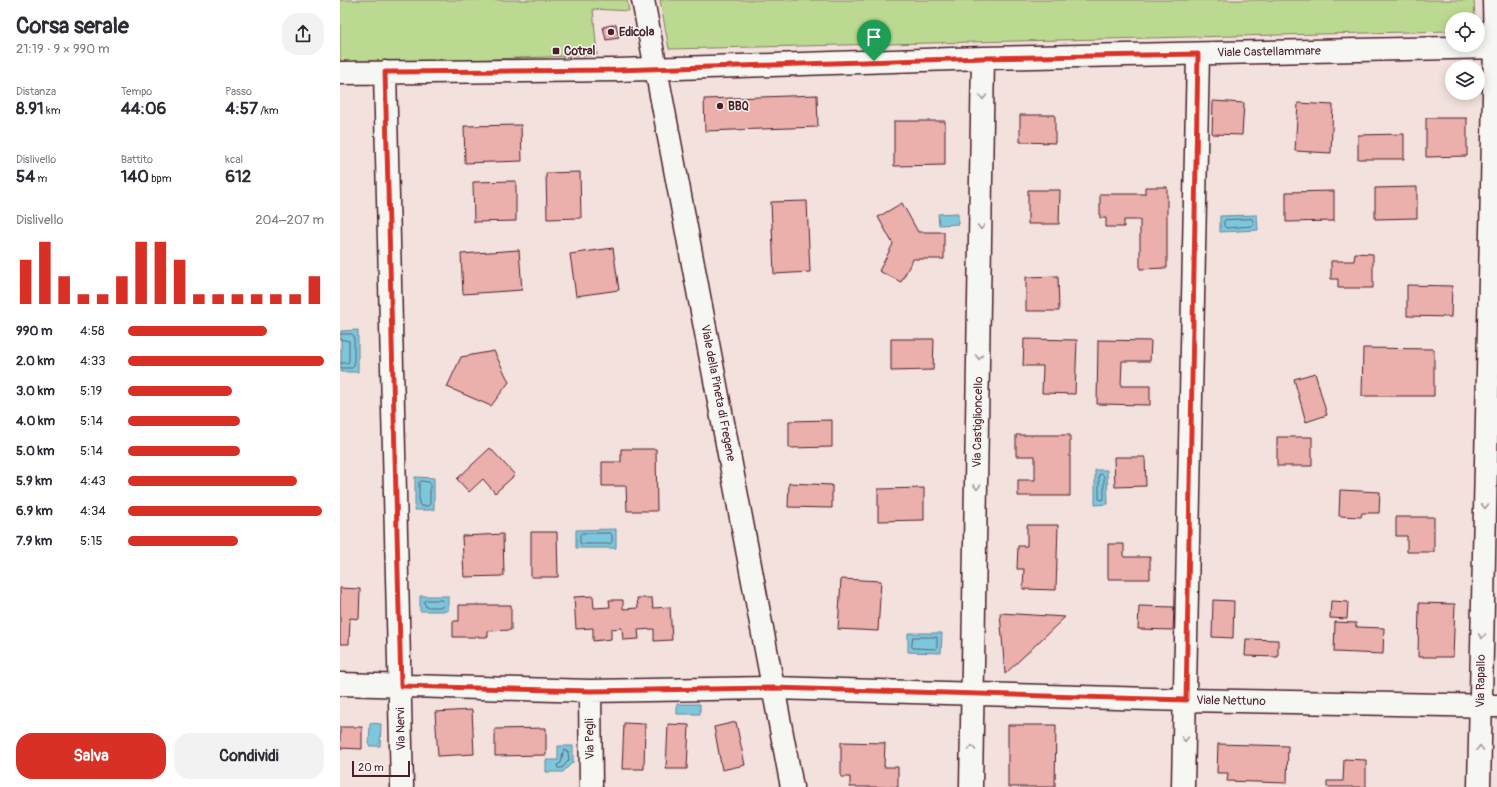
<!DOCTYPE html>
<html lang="it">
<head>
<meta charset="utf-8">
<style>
	body { margin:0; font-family:Pangolin,sans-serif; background:#f2f2f3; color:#2b2b33; height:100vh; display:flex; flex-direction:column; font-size:15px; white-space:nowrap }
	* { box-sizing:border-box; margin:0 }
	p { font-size:13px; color:#7c7c81 }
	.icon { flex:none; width:22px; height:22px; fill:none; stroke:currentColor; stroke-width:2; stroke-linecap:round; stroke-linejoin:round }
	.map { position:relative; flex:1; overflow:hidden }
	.sheet { display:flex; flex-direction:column; background:#fff; width:340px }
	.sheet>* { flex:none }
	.fabs { position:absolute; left:1105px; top:12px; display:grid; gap:8px }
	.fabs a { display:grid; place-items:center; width:40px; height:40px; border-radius:50%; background:#fff; box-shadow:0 2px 10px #0003; font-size:20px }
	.scale { position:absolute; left:12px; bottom:10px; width:58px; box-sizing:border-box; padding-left:4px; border:2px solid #4a1f2b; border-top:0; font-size:11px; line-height:14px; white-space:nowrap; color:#4a1f2b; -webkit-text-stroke:3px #f6f6f2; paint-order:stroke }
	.pin { position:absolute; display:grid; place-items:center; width:34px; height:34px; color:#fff; margin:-41px -17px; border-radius:50% 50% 50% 0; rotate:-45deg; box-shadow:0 0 4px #0007 }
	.pin .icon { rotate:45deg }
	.round { display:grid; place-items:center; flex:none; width:42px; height:42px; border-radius:16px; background:#f2f2f3 }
	.headline { display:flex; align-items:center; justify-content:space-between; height:68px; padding:0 16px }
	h1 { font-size:22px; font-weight:700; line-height:30px }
	.figures { display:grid; grid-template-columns:repeat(3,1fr); gap:6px; height:68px; padding:4px 16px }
	.figures div { display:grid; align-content:center }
	.figures b { font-size:17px; font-weight:700 }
	.figures small { font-size:11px; font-weight:400 }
	.figures p { font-size:11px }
	.chart { height:112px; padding:8px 16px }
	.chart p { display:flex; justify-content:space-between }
	.chart svg { width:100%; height:72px; margin-top:4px; stroke:#d93025; stroke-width:6 }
	.cta { display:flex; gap:8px; margin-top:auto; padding:8px 16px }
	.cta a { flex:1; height:46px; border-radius:16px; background:#d93025; color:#fff; font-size:16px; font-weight:700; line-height:46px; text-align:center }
	.cta a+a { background:#f2f2f3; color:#2b2b33 }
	ul { padding:0 16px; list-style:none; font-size:13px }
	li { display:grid; grid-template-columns:64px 48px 1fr; align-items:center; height:30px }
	li i { height:10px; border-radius:5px; background:#d93025 }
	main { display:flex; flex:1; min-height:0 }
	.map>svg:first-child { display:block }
</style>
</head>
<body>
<main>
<section class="sheet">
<div class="headline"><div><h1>Corsa serale</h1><p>21:19 · 9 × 990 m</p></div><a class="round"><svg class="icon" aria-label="share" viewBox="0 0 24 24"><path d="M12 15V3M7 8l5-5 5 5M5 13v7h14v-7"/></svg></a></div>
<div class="figures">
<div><p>Distanza</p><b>8.91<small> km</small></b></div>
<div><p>Tempo</p><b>44:06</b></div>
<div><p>Passo</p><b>4:57<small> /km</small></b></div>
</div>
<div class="figures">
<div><p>Dislivello</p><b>54<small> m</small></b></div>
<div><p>Battito</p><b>140<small> bpm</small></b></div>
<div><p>kcal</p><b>612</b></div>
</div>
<div class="chart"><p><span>Dislivello</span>204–207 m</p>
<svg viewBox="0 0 160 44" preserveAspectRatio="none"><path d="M5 44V17M15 44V6M25 44V27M35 44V38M45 44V38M55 44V27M65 44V6M75 44V6M85 44V17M95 44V38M105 44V38M115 44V38M125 44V38M135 44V38M145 44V38M155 44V27"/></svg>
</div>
<ul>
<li><b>990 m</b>4:58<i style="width:71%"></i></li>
<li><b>2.0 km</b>4:33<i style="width:100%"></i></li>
<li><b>3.0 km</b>5:19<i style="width:53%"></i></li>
<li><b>4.0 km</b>5:14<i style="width:57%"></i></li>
<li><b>5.0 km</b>5:14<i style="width:57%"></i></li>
<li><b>5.9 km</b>4:43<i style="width:86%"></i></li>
<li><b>6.9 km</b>4:34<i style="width:99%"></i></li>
<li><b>7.9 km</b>5:15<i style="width:56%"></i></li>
</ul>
<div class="cta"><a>Salva</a><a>Condividi</a></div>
</section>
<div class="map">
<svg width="1157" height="787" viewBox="0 0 1157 787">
	<rect width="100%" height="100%" fill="#f3e1dd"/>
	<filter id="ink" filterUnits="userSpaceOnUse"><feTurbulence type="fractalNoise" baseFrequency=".025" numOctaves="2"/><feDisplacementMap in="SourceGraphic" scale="8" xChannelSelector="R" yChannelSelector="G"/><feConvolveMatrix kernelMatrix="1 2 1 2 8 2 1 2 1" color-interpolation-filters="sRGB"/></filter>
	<g filter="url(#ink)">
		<path fill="#bcd991" stroke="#837c5e" d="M0 0H287L289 11 253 9 257 55 0 65Z
			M320 0H1134L1135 19H1112V31L329 49Z"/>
		<path fill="#7dc7dd" stroke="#698496" d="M618 213V224L599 225 598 214Z
			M917 215 918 230 880 232V216Z
			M18 330V372H1V331Z
			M755 470H767L768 504 755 505Z
			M75 477 94 478V510H75Z
			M276 529V548H236V530Z
			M80 596H108V611H80Z
			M568 633H602L601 653 568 652Z
			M337 704H360V714H337Z
			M30 723 41 724 40 746H29Z
			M218 746H233V762L223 772H206V760H218Z"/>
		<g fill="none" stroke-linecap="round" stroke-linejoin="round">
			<path stroke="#5e6272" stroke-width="1" d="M912 219 914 224 912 226 886 228 884 226V221L885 220Z
				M0 334H12L14 336V366L12 368H0
				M0 339 9 341V361L8 363H0
				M761 474 764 476V499L762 500 759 499V475Z
				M81 481 89 482 90 483V504L88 506H81L79 504V483Z
				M242 533H270L272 535V542L270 544H241L240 543V535Z
				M86 600H103L104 606 102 607H86L84 602Z
				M573 637H597V648L596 649 573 648 572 647Z
				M224 750 228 752 229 760 222 768H218L217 765 221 763 223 752Z"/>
		</g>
		<path fill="#ebafac" stroke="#4a1f2b" d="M276 24 279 38 266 40 263 27Z
			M477 95 478 127 365 131 364 99Z
			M873 101 904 103 902 135 872 134Z
			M958 103 993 105 991 153 955 151Z
			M680 115H715V143L680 142Z
			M1086 118H1127V156L1086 157Z
			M554 121H605V165L554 166Z
			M181 125 182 161 125 163 124 126Z
			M1064 134V159H1018V135Z
			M240 172 241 218 207 219 206 173Z
			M176 181V221L134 222 133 182Z
			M805 187H827V268L800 269V220H784V227H766V218H760V194H805Z
			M1077 187V218L1035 219V188Z
			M688 190H720L719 224H688Z
			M994 191V221L946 222V192Z
			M467 201 470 272 434 274 431 202Z
			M562 203 578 232H604V259H573L561 282 539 271 553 244 538 217Z
			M273 248 279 290 236 296 230 254Z
			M179 250 182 290 123 294 121 254Z
			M1015 253 1033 254V288H998V279H991V261H1014Z
			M718 276 719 311H686V277Z
			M1067 285 1112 286 1111 317 1067 316Z
			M551 339H594L593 370 551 371Z
			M684 339 737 340 735 394 702 393 703 366H683Z
			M758 340 811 341 810 361H782L781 386H810V405L757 404Z
			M1023 348 1094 349V396H1022Z
			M154 351 169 382 151 406 107 387 121 357Z
			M975 373 987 415 966 422 954 379Z
			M492 420V447L449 448V421Z
			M676 435H730V496H678V480H695V456H676Z
			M937 437H972V466H937Z
			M150 448 175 475 155 493 143 479 129 492 117 479Z
			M281 449H316L317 511H287L286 486H262V462H281Z
			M774 457H805L806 486 775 487Z
			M449 483 492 485V508L448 507Z
			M584 488V520L538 521V489Z
			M1000 490 1040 492 1039 513H1022L1021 517 999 516Z
			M1056 517H1094V552H1067V536H1056Z
			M687 525H718L716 590 683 589 684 569H677L678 546H687Z
			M191 532H217L218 577H191Z
			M163 534 164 576 124 577 122 536Z
			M768 544H784V557H810V579H768Z
			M501 579 541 581 538 631 498 629Z
			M0 588 20 589 19 619 10 618 9 644H0Z
			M253 596 254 608 270 607 269 600H283V609L298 608 297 598H312L313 608 330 607 332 640 314 641V629L298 630 299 639 283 640 282 628 271 629V639L253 641V628L236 629 234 597Z
			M873 600 894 601 893 638 872 637Z
			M991 601 1008 602 1007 619 990 618Z
			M1079 603 1115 604 1113 657H1078Z
			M119 605H171V630L148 631V637H113V621H119Z
			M799 606 834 607 833 630 798 629Z
			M660 613 725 617 665 674Z
			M995 622 1016 623V627L1044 628 1043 654 994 652Z
			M906 639 938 640V657L905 656Z
			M132 710 134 754 98 756 95 712Z
			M396 722 405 765 382 770 374 727Z
			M284 723 305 724 304 769H282Z
			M328 724 349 725 347 769H326Z
			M668 725H716L715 787H668Z
			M0 727H22V749L0 748Z
			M206 728V755L155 756V729Z
			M501 742 545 743 544 767H558V787H510V777H501Z
			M878 744 948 746 947 783 887 781 888 773H877Z
			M1004 759 1026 760V787H987V781H1003Z"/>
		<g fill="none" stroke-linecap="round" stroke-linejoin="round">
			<defs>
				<path id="minor" d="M303 0 452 787
					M45 72 62 787
					M0 73 278 70 643 58 1157 47
					M0 684 250 691 434 688 846 700 1157 706
					M250 691 251 787
					M631 787 643 58
					M843 787 858 54
					M1139 787 1155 47 1154 0"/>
			</defs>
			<use href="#minor" stroke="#4a1f2b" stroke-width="25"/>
			<use href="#minor" stroke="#f6f6f2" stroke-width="22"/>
		</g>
		<defs><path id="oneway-chevron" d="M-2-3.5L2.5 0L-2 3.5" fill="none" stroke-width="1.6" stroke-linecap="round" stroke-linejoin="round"/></defs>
		<g stroke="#a99598">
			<use href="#oneway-chevron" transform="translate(643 97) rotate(91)"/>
			<use href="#oneway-chevron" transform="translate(641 227) rotate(91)"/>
			<use href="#oneway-chevron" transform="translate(639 357) rotate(91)"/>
			<use href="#oneway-chevron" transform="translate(637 487) rotate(91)"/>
			<use href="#oneway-chevron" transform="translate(1145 506) rotate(91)"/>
			<use href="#oneway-chevron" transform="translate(1142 636) rotate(91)"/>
			<use href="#oneway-chevron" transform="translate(845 739) rotate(91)"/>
			<use href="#oneway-chevron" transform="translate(632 748) rotate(-89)"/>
			<use href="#oneway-chevron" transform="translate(1140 748) rotate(-89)"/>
		</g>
	</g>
	<g fill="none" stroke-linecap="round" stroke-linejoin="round" filter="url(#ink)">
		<defs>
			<path id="route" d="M858 54 846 700 434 688 250 691 61 686 45 72 278 70 644 58Z"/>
		</defs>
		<use href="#route" stroke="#fff" stroke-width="8"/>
		<use href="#route" stroke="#d93025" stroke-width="5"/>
	</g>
	<g fill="#4a1f2b" stroke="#f6f6f2" stroke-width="1.5">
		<circle cx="271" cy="32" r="4"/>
		<rect x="212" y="47" width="8" height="8" rx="2"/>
		<circle cx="380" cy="106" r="4"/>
	</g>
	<g text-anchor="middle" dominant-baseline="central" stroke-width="3" stroke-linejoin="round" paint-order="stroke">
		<g font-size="12" font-weight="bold" fill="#4a1f2b" stroke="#f6f6f2" text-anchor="start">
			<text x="279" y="32">Edicola</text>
			<text x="224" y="51">Cotral</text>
			<text x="388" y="106">BBQ</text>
		</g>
		<g font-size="12" fill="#4a1f2b" stroke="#f6f6f2">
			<text transform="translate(929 52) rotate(-1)">Viale Castellammare</text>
			<text transform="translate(378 393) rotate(79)">Viale della Pineta di Fregene</text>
			<text transform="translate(638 422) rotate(-89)">Via Castiglioncello</text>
			<text transform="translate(1141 681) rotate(-89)">Via Rapallo</text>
			<text transform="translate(891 701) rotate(1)">Viale Nettuno</text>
			<text transform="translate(61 729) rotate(-91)">Via Nervi</text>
			<text transform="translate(250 739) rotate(-91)">Via Pegli</text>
		</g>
	</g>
</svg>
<div class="fabs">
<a><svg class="icon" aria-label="locate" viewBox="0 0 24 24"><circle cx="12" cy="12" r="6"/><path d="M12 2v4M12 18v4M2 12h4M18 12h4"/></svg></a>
<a><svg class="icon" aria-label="layers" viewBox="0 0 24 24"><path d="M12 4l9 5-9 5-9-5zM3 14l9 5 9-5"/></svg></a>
</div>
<div class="scale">20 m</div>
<div class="pin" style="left:534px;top:61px;background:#1e9e55"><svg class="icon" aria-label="arrive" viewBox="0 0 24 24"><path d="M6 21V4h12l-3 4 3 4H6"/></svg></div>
</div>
</main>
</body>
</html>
